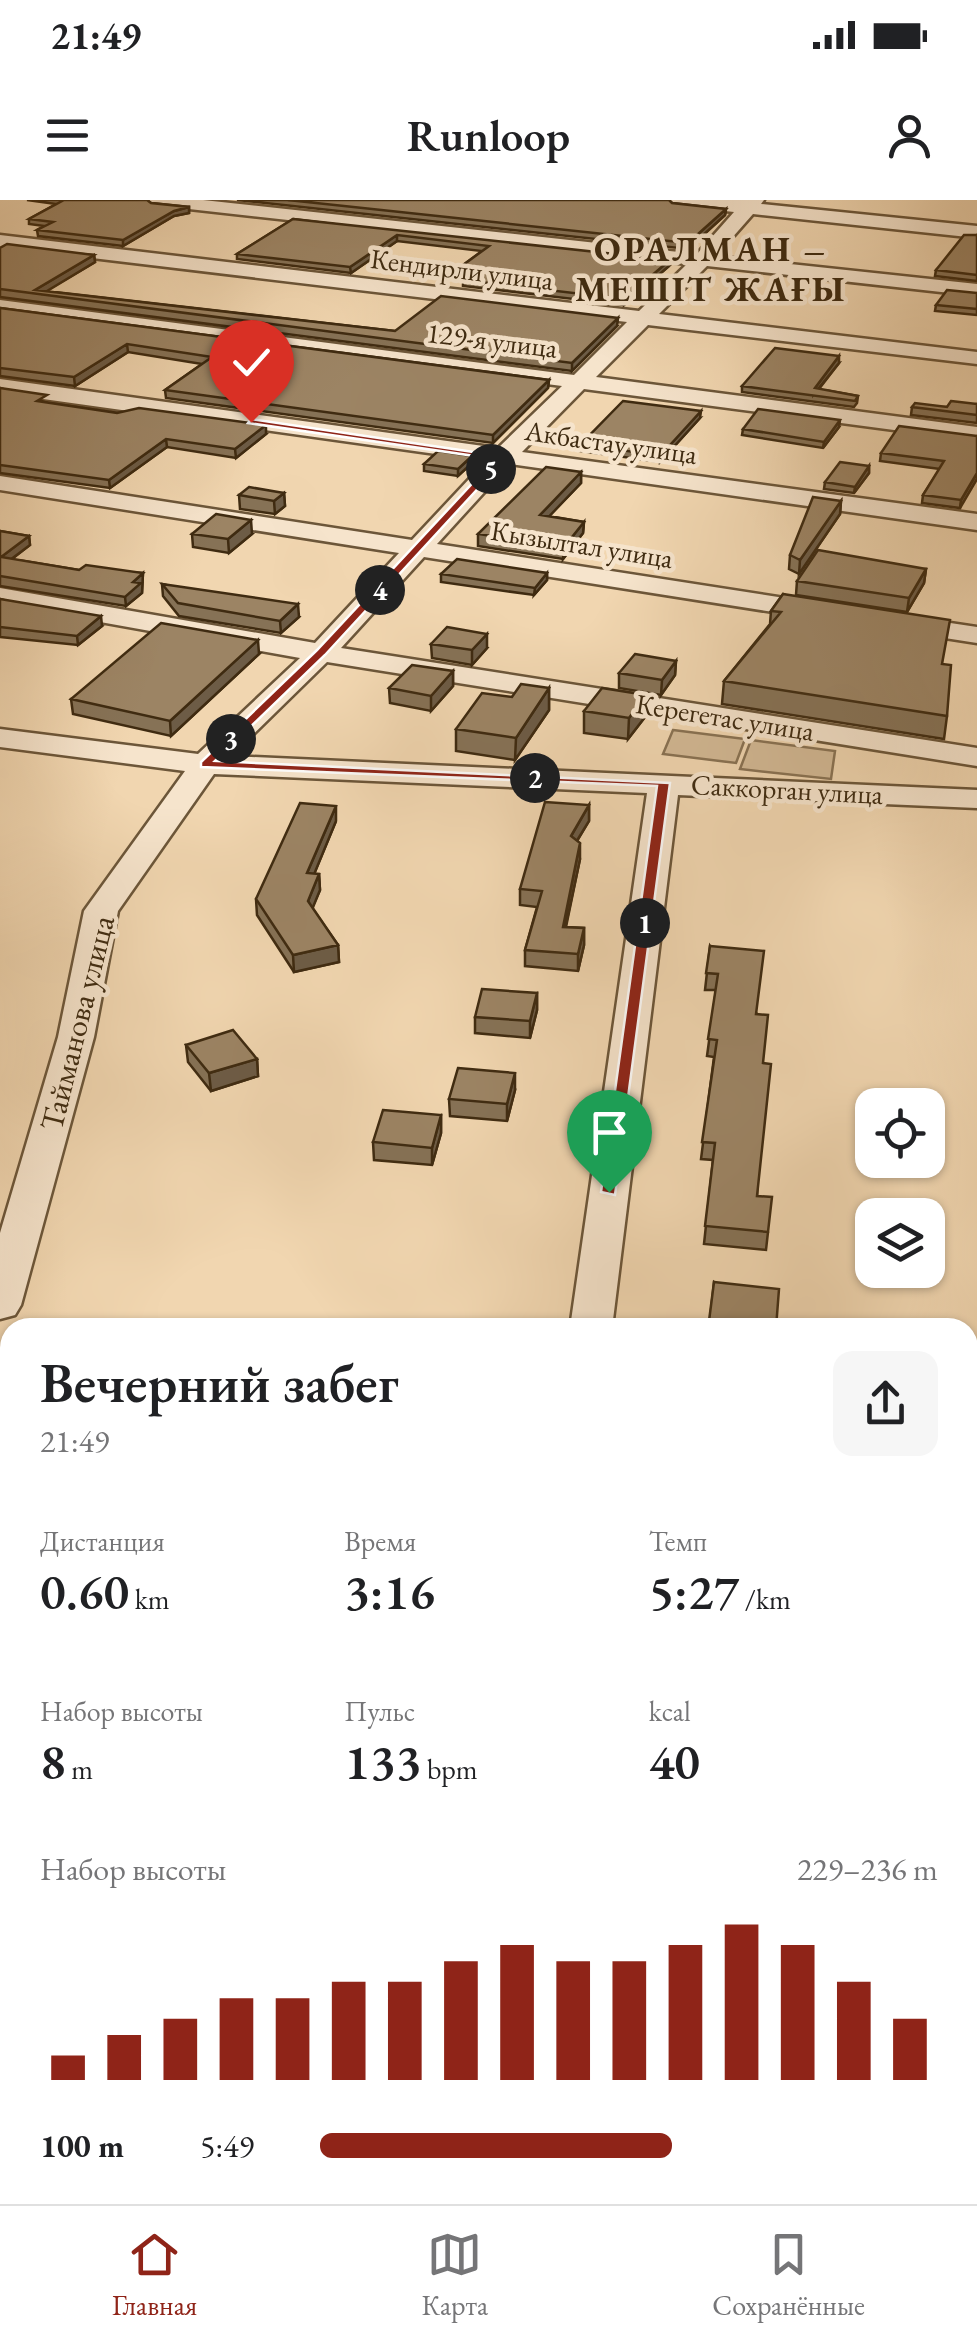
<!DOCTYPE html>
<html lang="ru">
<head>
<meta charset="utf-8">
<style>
	body { margin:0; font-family:"EB Garamond",serif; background:#f6f6f6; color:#202124; height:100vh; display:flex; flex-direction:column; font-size:38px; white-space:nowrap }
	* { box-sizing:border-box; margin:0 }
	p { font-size:32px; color:#757577 }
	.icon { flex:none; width:55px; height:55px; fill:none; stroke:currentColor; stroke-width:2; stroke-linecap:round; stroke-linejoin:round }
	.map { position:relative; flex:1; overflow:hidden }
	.drawer { position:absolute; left:0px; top:1118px; width:978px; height:888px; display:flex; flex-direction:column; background:#fff; border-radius:30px 30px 0 0; box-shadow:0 2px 8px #0004 }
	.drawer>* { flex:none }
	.fabs { position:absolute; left:855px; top:888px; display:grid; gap:20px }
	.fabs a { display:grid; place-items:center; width:90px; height:90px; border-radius:20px; background:#fff; box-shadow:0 2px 8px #0004; font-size:50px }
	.pin { position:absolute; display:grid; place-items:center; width:85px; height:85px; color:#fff; margin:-102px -42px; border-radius:50% 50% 50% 0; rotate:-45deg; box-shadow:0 0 10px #0007 }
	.pin .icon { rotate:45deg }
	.km { position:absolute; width:50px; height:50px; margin:-25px; border-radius:50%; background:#222; color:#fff; font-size:28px; line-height:50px; text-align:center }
	.round { display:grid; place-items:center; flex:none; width:105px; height:105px; border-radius:20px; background:#f6f6f6 }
	.overview { display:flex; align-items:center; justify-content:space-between; height:170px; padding:0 40px }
	h1 { font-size:55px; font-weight:600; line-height:75px }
	.stats { display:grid; grid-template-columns:repeat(3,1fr); gap:15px; height:170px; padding:10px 40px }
	.stats div { display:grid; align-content:center }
	.stats b { font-size:50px; font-weight:600 }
	.stats small { font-size:28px; font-weight:400 }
	.stats p { font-size:28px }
	.chart { height:280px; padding:20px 40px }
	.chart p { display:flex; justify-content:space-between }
	.chart svg { width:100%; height:180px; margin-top:10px; stroke:#8f2418; stroke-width:6 }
	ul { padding:0 40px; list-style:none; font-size:32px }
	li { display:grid; grid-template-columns:160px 120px 1fr; align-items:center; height:75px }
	li i { height:25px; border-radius:12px; background:#8f2418 }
	.status { display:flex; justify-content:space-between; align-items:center; height:70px; padding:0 50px; background:#fff; direction:ltr }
	.status svg { height:28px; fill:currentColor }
	header { display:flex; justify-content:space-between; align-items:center; height:130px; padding:0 40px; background:#fff; font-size:45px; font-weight:600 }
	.tab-bar { display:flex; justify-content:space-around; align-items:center; height:140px; border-top:2px solid #e0e0e0; background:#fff; font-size:28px; color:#757577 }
	.tab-bar a { display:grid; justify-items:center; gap:5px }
	.tab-bar .on { color:#8f2418 }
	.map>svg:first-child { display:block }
</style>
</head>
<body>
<div class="status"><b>21:49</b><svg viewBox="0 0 49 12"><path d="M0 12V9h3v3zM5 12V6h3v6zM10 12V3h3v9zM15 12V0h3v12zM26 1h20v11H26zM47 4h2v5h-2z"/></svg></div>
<header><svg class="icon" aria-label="menu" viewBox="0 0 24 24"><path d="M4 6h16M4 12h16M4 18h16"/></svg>Runloop<svg class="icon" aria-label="person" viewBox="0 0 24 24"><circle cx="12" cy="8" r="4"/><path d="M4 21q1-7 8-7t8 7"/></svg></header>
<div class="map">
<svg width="977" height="2004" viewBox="0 0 977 2004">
	<rect width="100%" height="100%" fill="#f1d6b0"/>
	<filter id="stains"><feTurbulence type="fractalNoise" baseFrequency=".002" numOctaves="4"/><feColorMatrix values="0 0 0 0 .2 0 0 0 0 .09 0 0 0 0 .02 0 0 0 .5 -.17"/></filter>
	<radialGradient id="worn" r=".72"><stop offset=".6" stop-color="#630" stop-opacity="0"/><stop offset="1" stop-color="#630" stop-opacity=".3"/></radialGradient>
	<path fill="#d3b995" stroke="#897253" stroke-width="2.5" d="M673 530 745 539 736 563 663 554Z
		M751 540 835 551 831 579 740 569Z"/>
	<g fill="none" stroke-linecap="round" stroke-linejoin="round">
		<defs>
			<path id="minor" d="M144 0H203L697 54 734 12 672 5 663 0H764L761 4 977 26V38L753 14 716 56 977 84V96L707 66 659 114 977 152V164L648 125 596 177 977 227V241L584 189 522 252 977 314V330L510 264 437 344 830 405 844 413 830 421 424 357 341 448 977 548V566L327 462 231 556 977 590V608L678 595 612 1128H570L647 593 214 574 118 711 94 837 21 1105 15 1115 0 1119V1033L58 837 84 711 185 571 0 547V529L198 554 300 458 0 404V388L315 443 399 353 0 290V276L412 340 486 261 0 193V179L498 248 562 186 0 112V100L574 175 627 122 0 47V35L639 111 687 64 153 5Z
				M897 415 977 427V443L887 429 883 423Z
				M469 1995H531L530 2004H468Z"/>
		</defs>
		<use href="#minor" stroke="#6c5639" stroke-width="5"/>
		<use href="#minor" fill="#f6e4cc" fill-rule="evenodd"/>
	</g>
	<path fill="#867256" stroke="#3f2b11" stroke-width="2.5" d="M27 0H147L151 3 189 7V13L174 16 123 46 38 36 37 30 44 26 29 24V19L56 4Z
		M237 0H669L672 3 726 9 725 15 688 49Z
		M293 19 669 66 624 105 463 86V80L466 79 455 77V71L482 51 397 41 351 73 237 59V54Z
		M977 35V81L935 76 936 70Z
		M0 48 94 55 95 62 46 91 395 131 617 126 572 171 0 97Z
		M977 93V115L935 111 936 105Z
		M0 108 549 180 548 188 493 243 166 198 165 190 202 164 128 152 75 186 0 176Z
		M839 163 819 189 858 196 857 203 854 207 742 192V186Z
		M0 188 48 203 266 234 236 258 167 247 110 288 0 273Z
		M977 204V223L911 215 912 207H947Z
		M700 218 660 262 580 251 581 244Z
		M839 227 823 248 742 235 743 229Z
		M977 236 960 308 922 303 923 295 940 269 880 261 881 253Z
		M472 256V263L458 276 424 271V264Z
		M869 266V273L854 293 824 289 825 282Z
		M581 272V283L549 316 584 322 583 333 563 359 478 346V334Z
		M284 293 285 306 275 314 240 309 239 295Z
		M841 301 840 314 799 374 789 369 790 355Z
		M0 331 29 336 30 345 12 359 79 370 143 373 142 393 126 406 0 386Z
		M192 334H252L229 353 193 347Z
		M926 369 924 383 907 412 796 395 797 381Z
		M547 373V380L534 395 441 382V374Z
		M162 384 299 417 281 433 179 416 163 396Z
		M783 394 943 464 947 516 944 539 722 504 724 481 770 424 771 411Z
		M0 399 102 426 78 445 0 437Z
		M431 444 487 448 472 465 432 458Z
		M259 454 171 536 73 514 71 499Z
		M676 461 675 475 661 495 619 488V473Z
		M453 471V486L431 511 390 503 389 488Z
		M549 488V510L515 560 456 551V529L512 497Z
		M646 495 645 517 628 539 584 533V511Z
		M589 605V621L577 641 580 659 566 727 584 728V745L578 771 525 766V750L537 707 520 705V689Z
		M336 621 314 674H319L320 690 312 708 338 745 339 762 294 772 257 715 256 699Z
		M710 746 757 814 763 863 757 996 768 1032 766 1050 704 1044 713 960 701 959 714 857 707 856 716 790H705Z
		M537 793V810L530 838 475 833V817Z
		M186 845 257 859 258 876 211 891 188 862Z
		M515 890 507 921 450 916 449 899Z
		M441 915V933L432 965 374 960 373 942Z
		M714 1082 776 1128H709Z"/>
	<path fill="#6d5c46" stroke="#3f2b11" stroke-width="2.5" d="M189 7V13L174 16 123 46V40L174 11Z
		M726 9 725 15 688 49V43Z
		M397 35V41L351 73 350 67Z
		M94 55 95 62 42 94 35 90Z
		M670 60 669 66 624 105V99Z
		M618 118 617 126 572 171V163Z
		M127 144 128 152 75 186 74 177Z
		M839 156V163L814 194 815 188Z
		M549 180 548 188 493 243V235Z
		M701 211 700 218 660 262V256Z
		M840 220 839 227 823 248 824 242Z
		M266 225V234L236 258 235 249Z
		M166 239 167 247 110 288 109 280Z
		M472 256V263L458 276V269Z
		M869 266V273L854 293 855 287Z
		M581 272V283L539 327 540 315Z
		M977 273V279L960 308 961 300Z
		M284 293 285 306 275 314 274 301Z
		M841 301 840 314 799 374 800 360Z
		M251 320 252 334 229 353 228 339Z
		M584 322 583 333 563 359 564 347Z
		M29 336 30 345 2 366 1 357Z
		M926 369 924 383 907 412 909 398Z
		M143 373 142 393 126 406 125 397 133 382Z
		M547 373V380L534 395 535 388Z
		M298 404 299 417 281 433 280 421Z
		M101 416 102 426 78 445 77 436Z
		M487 434V448L472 465V450Z
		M258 440 259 454 171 536 170 521Z
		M676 461 675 475 661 495 662 480Z
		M453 471V486L431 511V496Z
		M549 488V510L515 560 516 538Z
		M646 495 645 517 628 539 629 518Z
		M589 605V621L570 652 571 636Z
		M336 606V621L308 689 307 673Z
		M580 643V659L562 743 563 727Z
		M319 674 320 690 309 717 308 701Z
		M584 728V745L578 771V754Z
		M338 745 339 762 294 772 293 755Z
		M537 793V810L530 838V821Z
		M257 859 258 876 211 891 209 873Z
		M515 873V890L507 921V904Z
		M441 915V933L432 965V948Z
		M10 1485V1513L0 1538V1510Z"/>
	<path fill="#9c8464" stroke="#3f2b11" stroke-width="2.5" d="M64 0H147L151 3 189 7 174 11 123 40 37 30 53 22 29 19Z
		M288 0H669L672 3 726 9 688 43Z
		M293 19 670 60 624 99 463 80 472 74 455 71 489 46 397 35 350 67 237 54Z
		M964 35H977V75L936 70Z
		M7 44 94 55 35 90 395 131 441 96 618 118 572 163 0 89V48Z
		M947 90 977 93V109L936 105Z
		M0 108 549 180 493 235 165 190 212 157 127 144 74 177 0 168Z
		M775 148 839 156 815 188 858 196 855 201 742 186Z
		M0 188 47 195 37 201 117 213 139 208 266 225 235 249 166 239 109 280 0 265Z
		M623 201 701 211 660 256 581 244Z
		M951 201 977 204V215L912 207 915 203 947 207Z
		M758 209 840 220 824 242 743 229Z
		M899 226 977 236V273L961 300 923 295 944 261 881 253Z
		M438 251 472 256 458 269 424 264Z
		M840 262 869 266 855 287 825 282Z
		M546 267 581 272 540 315 584 322 564 347 478 334Z
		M249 287 284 293 274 301 239 295Z
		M813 297 841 301 800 360 790 355Z
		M216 314 251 320 228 339 192 334Z
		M0 331 29 336 1 357 79 370 86 365 143 373 133 382 141 383 125 397 0 376Z
		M818 350 926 369 909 398 797 381Z
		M457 359 547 373 535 388 441 374Z
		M162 384 298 404 280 421 178 403Z
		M783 394 950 420 942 464 951 465 947 516 724 481 781 412 771 411Z
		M0 399 101 416 77 436 0 427Z
		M161 423 258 440 170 521 71 499Z
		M447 427 487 434 472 450 431 444Z
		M635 454 676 461 662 480 619 473Z
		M412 465 453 471 431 496 389 488Z
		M521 484 549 488 516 538 456 529 482 493 512 497Z
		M602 488 646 495 629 518 584 511Z
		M545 602 589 605 571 636 580 643 563 727 584 728 578 754 525 750 542 691 520 689Z
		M300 603 336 606 307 673 319 674 308 701 338 745 293 755 256 699Z
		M710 746 764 751 756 814 768 815 763 863 771 864 757 996 772 997 768 1032 705 1026 715 943 702 942 717 840 708 839 718 774 706 773Z
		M482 789 537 793 530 821 475 817Z
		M233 830 257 859 209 873 186 845Z
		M458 868 515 873 507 904 449 899Z
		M383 910 441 915 432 948 373 942Z
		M714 1082 779 1089 776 1128 709 1121Z
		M0 1401 10 1403V1485L0 1510Z"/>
	<path fill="#8f2418" stroke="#fff" stroke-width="2.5" d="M251 219 507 257 325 455 215 561 670 583 615 995 601 992 657 586 201 567V562L317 450 495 259 248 223Z"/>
	<g text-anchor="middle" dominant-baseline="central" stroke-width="9" stroke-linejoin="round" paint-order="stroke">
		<g font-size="28" fill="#3f2b11" stroke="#f6e4cc">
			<text transform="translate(462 69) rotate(7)">Кендирли улица</text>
			<text transform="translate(492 140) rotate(7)">129-я улица</text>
			<text transform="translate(611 242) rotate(8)">Акбастау улица</text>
			<text transform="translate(582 344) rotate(9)">Кызылтал улица</text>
			<text transform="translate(725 517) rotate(9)">Керегетас улица</text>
			<text transform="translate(787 589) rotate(3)">Саккорган улица</text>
		</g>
		<g font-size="32" fill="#3f2b11" stroke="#f6e4cc">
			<text transform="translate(77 823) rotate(-76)">Тайманова улица</text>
		</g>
		<g font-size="35" font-weight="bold" letter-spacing="2.5" fill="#3f2b11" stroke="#f6e4cc">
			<text x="711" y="48">ОРАЛМАН –<tspan x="711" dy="40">МЕШІТ ЖАҒЫ</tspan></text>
		</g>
	</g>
	<rect width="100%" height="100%" filter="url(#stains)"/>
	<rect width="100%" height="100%" fill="url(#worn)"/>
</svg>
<div class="fabs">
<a><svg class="icon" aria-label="locate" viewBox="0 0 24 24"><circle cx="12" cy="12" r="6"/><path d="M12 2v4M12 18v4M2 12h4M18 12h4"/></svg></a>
<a><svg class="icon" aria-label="layers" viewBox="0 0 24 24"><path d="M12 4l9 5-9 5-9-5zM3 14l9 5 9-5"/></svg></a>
</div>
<div class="pin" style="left:609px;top:992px;background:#1e9e55"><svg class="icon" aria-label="arrive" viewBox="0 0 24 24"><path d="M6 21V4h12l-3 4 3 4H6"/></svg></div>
<div class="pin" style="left:251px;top:222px;background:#d93025"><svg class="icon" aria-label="check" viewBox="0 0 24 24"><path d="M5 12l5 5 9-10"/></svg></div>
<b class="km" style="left:645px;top:723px">1</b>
<b class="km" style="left:535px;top:578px">2</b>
<b class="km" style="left:231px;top:539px">3</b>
<b class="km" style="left:380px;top:390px">4</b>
<b class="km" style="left:491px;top:269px">5</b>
<section class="drawer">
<div class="overview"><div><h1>Вечерний забег</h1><p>21:49</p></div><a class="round"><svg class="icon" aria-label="share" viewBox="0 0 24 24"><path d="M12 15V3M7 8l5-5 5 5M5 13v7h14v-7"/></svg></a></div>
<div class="stats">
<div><p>Дистанция</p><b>0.60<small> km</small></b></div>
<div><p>Время</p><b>3:16</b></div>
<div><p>Темп</p><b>5:27<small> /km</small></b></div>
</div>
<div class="stats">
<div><p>Набор высоты</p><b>8<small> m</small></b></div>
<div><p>Пульс</p><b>133<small> bpm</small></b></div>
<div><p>kcal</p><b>40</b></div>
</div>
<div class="chart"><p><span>Набор высоты</span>229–236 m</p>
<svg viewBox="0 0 160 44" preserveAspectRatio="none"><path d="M5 44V38M15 44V33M25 44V29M35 44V24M45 44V24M55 44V20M65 44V20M75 44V15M85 44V11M95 44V15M105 44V15M115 44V11M125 44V6M135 44V11M145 44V20M155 44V29"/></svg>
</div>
<ul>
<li><b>100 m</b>5:49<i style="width:57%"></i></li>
</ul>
</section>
</div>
<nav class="tab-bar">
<a class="on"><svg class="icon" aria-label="home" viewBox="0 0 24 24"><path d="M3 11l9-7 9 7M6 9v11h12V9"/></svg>Главная</a>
<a><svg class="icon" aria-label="map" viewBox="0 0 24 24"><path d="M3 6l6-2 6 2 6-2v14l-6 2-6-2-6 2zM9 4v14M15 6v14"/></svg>Карта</a>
<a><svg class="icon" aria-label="saved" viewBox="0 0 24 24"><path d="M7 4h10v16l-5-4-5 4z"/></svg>Сохранённые</a>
</nav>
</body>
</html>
